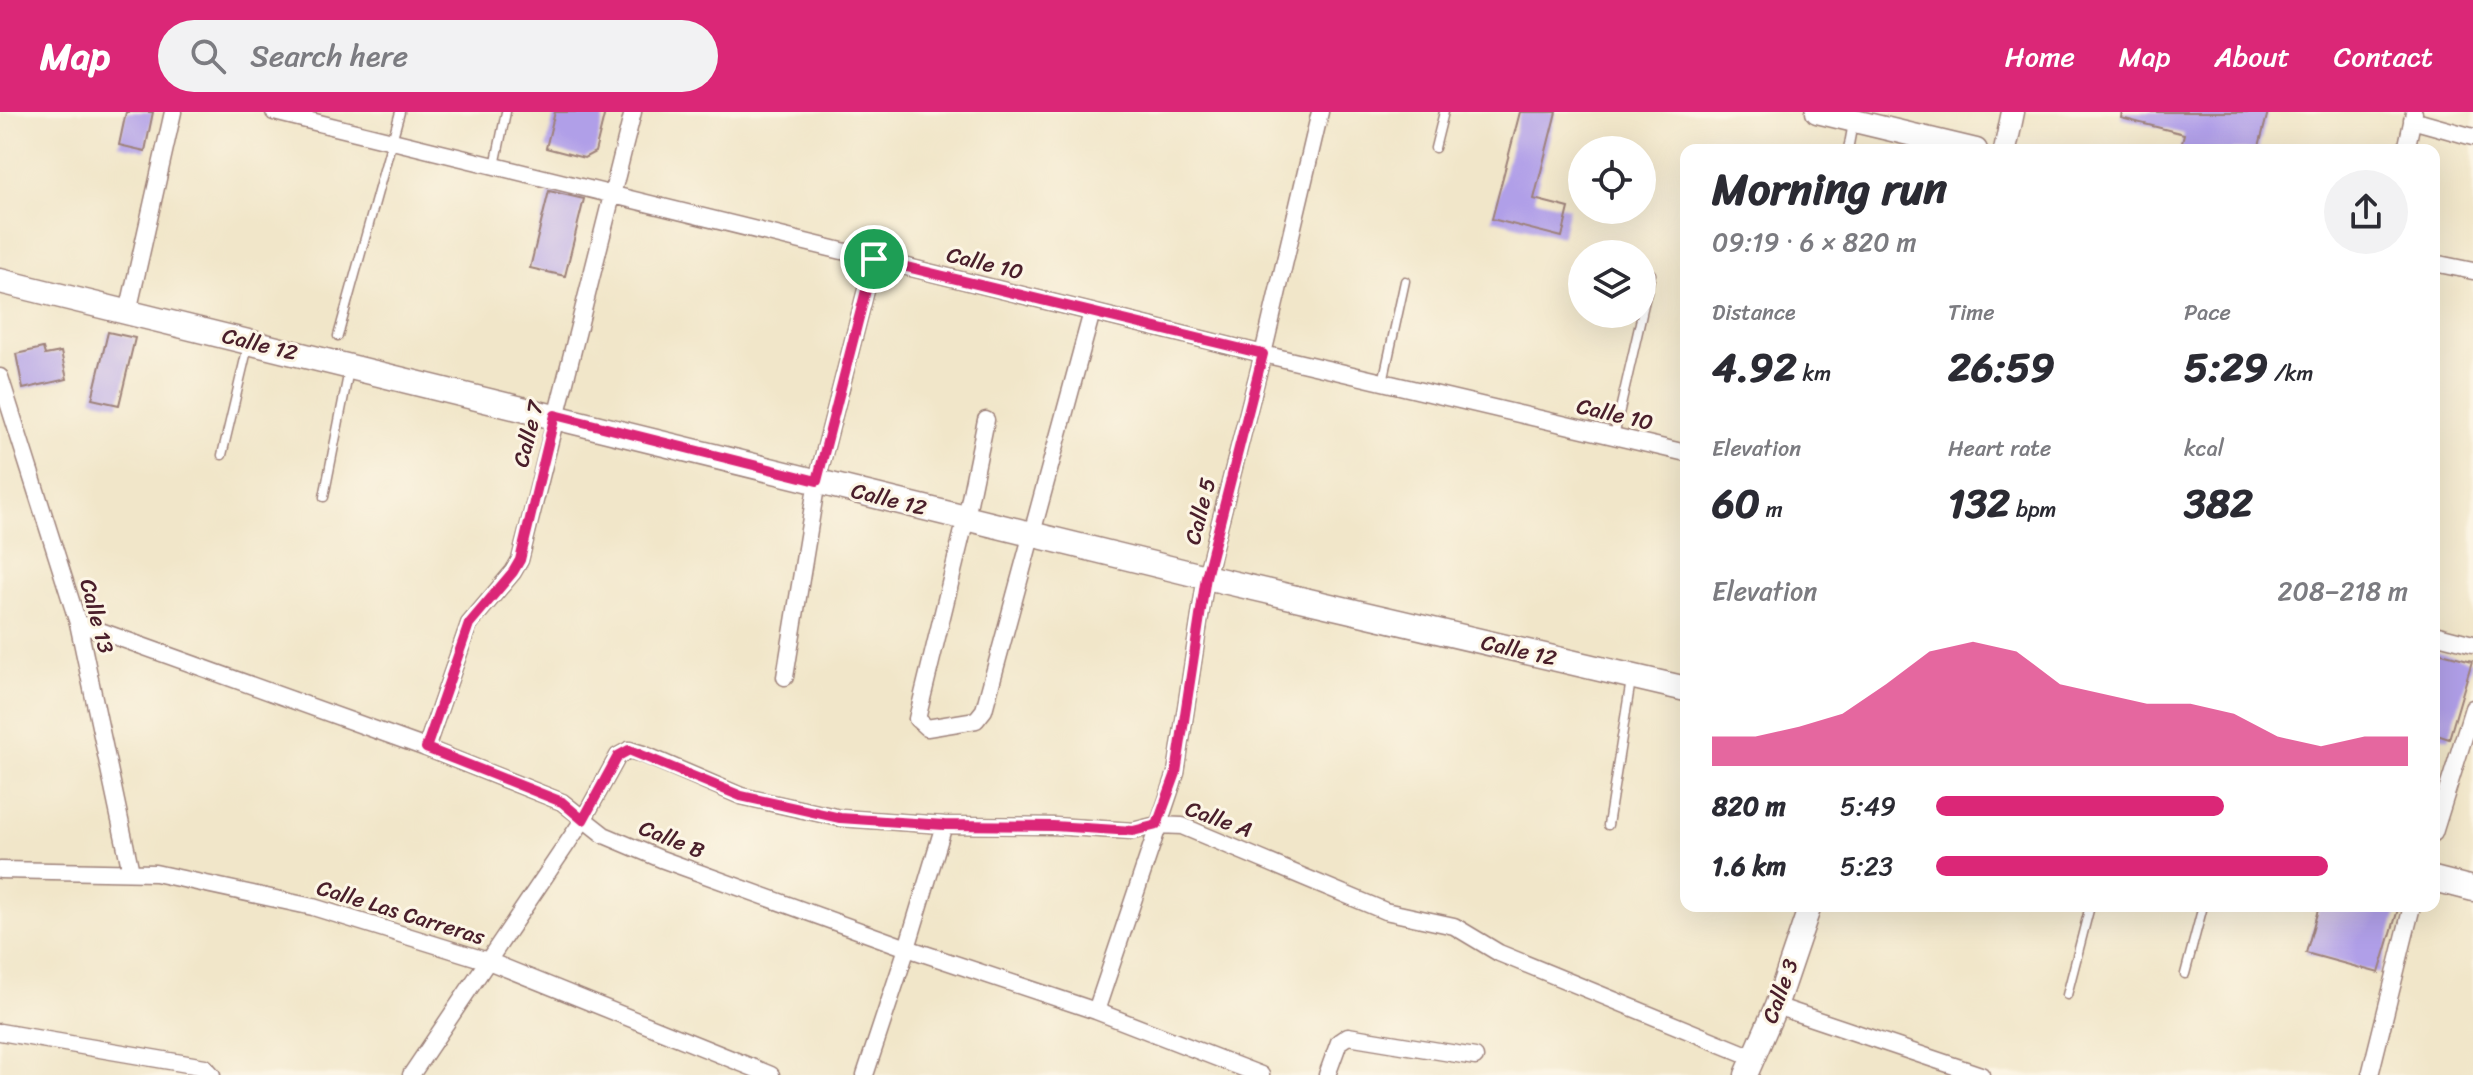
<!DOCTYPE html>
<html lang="en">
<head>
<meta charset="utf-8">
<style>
	body { margin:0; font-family:Sriracha,sans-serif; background:#f2f2f3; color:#2b2b33; height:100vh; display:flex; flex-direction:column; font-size:30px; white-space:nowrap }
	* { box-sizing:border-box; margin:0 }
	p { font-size:26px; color:#7c7c81 }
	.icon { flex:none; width:44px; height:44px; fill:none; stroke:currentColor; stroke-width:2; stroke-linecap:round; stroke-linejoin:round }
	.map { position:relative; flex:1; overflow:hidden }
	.sheet { position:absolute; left:1680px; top:32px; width:760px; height:768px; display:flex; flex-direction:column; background:#fff; border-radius:16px; box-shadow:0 8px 32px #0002 }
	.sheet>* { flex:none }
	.buttons { position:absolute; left:1568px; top:24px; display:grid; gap:16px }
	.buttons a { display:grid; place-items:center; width:88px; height:88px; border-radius:50%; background:#fff; box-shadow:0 8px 32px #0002; font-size:40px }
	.pin { position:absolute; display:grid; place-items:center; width:68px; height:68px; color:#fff; margin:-34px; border:4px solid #fff; border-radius:50%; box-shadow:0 2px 8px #0007 }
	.round { display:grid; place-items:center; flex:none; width:84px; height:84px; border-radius:42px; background:#f2f2f3 }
	.head { display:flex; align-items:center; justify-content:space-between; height:136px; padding:0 32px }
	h1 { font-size:44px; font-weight:800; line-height:60px }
	.stats { display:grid; grid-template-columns:repeat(3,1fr); gap:12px; height:136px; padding:8px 32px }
	.stats div { display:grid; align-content:center }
	.stats b { font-size:40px; font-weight:800 }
	.stats small { font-size:22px; font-weight:400 }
	.stats p { font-size:22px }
	.chart { height:224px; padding:16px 32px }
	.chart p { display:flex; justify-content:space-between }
	.chart svg { width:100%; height:144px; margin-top:8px; fill:#db2777; opacity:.7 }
	ul { padding:0 32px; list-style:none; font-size:26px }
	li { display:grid; grid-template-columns:128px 96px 1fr; align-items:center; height:60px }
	li i { height:20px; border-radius:10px; background:#db2777 }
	header { display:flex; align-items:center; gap:48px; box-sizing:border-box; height:112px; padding:0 40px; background:#db2777; color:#fff }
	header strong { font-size:38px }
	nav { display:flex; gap:44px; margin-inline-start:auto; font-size:28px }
	.search { width:560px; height:72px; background:#f2f2f3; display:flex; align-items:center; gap:20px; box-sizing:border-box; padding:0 28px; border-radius:44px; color:#7c7c81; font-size:30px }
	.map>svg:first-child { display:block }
</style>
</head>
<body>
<header>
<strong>Map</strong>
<div class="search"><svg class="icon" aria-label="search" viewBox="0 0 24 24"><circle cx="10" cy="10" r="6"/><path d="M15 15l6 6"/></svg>Search here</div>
<nav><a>Home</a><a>Map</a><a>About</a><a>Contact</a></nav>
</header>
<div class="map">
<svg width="2473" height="963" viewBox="0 0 2473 963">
	<rect width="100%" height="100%" fill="#fcf5e5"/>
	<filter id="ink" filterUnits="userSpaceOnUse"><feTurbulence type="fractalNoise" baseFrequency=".0125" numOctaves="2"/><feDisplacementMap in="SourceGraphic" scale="16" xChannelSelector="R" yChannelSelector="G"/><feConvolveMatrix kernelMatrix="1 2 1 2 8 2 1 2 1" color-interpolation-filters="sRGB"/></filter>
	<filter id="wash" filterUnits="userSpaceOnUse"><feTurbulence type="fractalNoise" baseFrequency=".006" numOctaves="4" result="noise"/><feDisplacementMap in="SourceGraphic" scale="32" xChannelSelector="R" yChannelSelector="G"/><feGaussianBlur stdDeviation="1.8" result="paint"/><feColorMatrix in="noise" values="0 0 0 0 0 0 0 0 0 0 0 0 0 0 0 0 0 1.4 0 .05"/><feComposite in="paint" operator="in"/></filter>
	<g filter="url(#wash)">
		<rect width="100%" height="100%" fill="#f1e6c9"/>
		<g id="blocks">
			<path fill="#b09fe8" d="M126 0H153L145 39 119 33Z
				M555 0H605L595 40 584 46 546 36Z
				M1520 0H1556L1534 87 1569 96 1562 125 1492 107Z
				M2122 0H2268L2258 38H2180L2184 22 2121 6Z
				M549 79 584 87 565 164 530 156Z
				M108 220 135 226 119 293 92 287Z
				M43 236 45 243 61 240 67 267 23 277 16 242Z
				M2434 539 2472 549 2449 627 2434 622Z
				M2319 794H2399L2379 861 2306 841Z"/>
		</g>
	</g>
	<g filter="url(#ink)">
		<use href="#blocks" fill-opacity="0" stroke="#9e827a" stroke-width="2"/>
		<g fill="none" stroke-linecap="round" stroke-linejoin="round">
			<defs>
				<path id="service" d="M1435 36 1444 0
					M1848 38 1853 11
					M495 54 506 0
					M1642 201 1651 162
					M338 224 400 0
					M1383 270 1405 169
					M1614 324 1642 202
					M222 343 248 234
					M324 385 349 258
					M1608 713 1631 568
					M2185 862 2203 794
					M2067 883 2090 794"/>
				<path id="minor" d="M274 0 1263 242 1686 341
					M2412 8 2473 25
					M2406 38 2414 1
					M2434 151 2473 159
					M128 200 173 0
					M0 265 78 511 131 760
					M986 308 966 406 917 607 927 616 976 608 984 598 1092 200
					M78 511 426 636 562 690 604 723 661 747 907 836 1096 899 1261 963
					M2434 522 2473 532
					M785 565 817 369 874 147
					M426 636 469 512 513 460 520 448 633 0
					M2434 721 2473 596
					M0 758 155 761 313 795 488 849 771 963
					M1776 894 1981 963
					M1096 899 1176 661 1206 465 1263 242 1320 0
					M0 920 205 955 212 963
					M411 963 583 708 618 644 629 638 643 642 741 684 840 706 944 713 1053 714 1133 719 1157 713 1182 714 1385 799 1454 814 1499 841 1755 946
					M865 963 907 836 944 713
					M1327 963 1339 930 1348 924 1475 945
					M2370 963 2412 794"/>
				<path id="tertiary" d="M1817 0 1976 38
					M2005 38 2013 0
					M1746 963 1776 894 1810 794"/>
				<path id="secondary" d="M0 169 1206 465 1686 577
					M2434 767 2473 777"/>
			</defs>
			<use href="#service" stroke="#9e827a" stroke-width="11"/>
			<use href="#minor" stroke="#9e827a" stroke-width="19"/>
			<use href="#tertiary" stroke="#9e827a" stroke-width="25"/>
			<use href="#secondary" stroke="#9e827a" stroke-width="27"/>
			<use href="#service" stroke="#fff" stroke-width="8"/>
			<use href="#minor" stroke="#fff" stroke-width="16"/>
			<use href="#tertiary" stroke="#fff" stroke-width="22"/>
			<use href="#secondary" stroke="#fff" stroke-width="24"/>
		</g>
	</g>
	<g fill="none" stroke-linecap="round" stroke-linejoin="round" filter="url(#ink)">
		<defs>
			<path id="route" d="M874 147 1263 242 1206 465 1176 661 1157 713 1133 719 1053 714 944 713 840 706 741 684 629 638 618 644 583 708 562 690 426 636 469 512 513 460 520 448 555 303 817 369Z"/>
		</defs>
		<use href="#route" stroke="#fff" stroke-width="16"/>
		<use href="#route" stroke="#db2777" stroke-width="10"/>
	</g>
	<g text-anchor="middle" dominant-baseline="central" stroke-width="6" stroke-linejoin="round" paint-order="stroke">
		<g font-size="22" fill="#4a1f2b" stroke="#fcf5e5">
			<text transform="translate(985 151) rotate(14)">Calle 10</text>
			<text transform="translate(260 232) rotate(14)">Calle 12</text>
			<text transform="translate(1615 302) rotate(13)">Calle 10</text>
			<text transform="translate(528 322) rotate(-76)">Calle 7</text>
			<text transform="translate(889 387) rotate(14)">Calle 12</text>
			<text transform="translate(1200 399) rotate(-76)">Calle 5</text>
			<text transform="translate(97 504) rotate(75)">Calle 13</text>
			<text transform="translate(1519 538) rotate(13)">Calle 12</text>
			<text transform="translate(1219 707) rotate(20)">Calle A</text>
			<text transform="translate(672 727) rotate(22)">Calle B</text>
			<text transform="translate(401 800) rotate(17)">Calle Las Carreras</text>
			<text transform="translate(1780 879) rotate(-70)">Calle 3</text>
		</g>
	</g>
</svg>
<div class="buttons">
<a><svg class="icon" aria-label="locate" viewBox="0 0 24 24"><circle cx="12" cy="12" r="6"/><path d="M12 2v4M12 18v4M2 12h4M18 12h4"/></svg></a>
<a><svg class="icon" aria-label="layers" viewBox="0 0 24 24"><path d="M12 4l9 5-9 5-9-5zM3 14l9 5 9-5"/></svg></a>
</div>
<div class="pin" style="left:874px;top:147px;background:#1e9e55"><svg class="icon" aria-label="arrive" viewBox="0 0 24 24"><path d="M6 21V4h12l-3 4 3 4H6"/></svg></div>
<section class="sheet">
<div class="head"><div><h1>Morning run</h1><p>09:19 · 6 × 820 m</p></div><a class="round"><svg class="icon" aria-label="share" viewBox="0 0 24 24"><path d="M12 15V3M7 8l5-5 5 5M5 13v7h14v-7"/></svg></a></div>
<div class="stats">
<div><p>Distance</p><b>4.92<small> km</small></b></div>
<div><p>Time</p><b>26:59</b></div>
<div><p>Pace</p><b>5:29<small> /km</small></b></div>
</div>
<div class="stats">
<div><p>Elevation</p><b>60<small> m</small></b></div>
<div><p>Heart rate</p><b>132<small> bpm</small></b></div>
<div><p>kcal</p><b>382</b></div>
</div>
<div class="chart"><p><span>Elevation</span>208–218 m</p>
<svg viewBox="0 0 160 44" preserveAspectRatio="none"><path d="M0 44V35L10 35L20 32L30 28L40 19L50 9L60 6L70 9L80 19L90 22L100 25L110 25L120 28L130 35L140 38L150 35L160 35V44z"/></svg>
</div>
<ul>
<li><b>820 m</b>5:49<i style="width:61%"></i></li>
<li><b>1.6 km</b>5:23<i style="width:83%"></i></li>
</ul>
</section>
</div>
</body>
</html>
